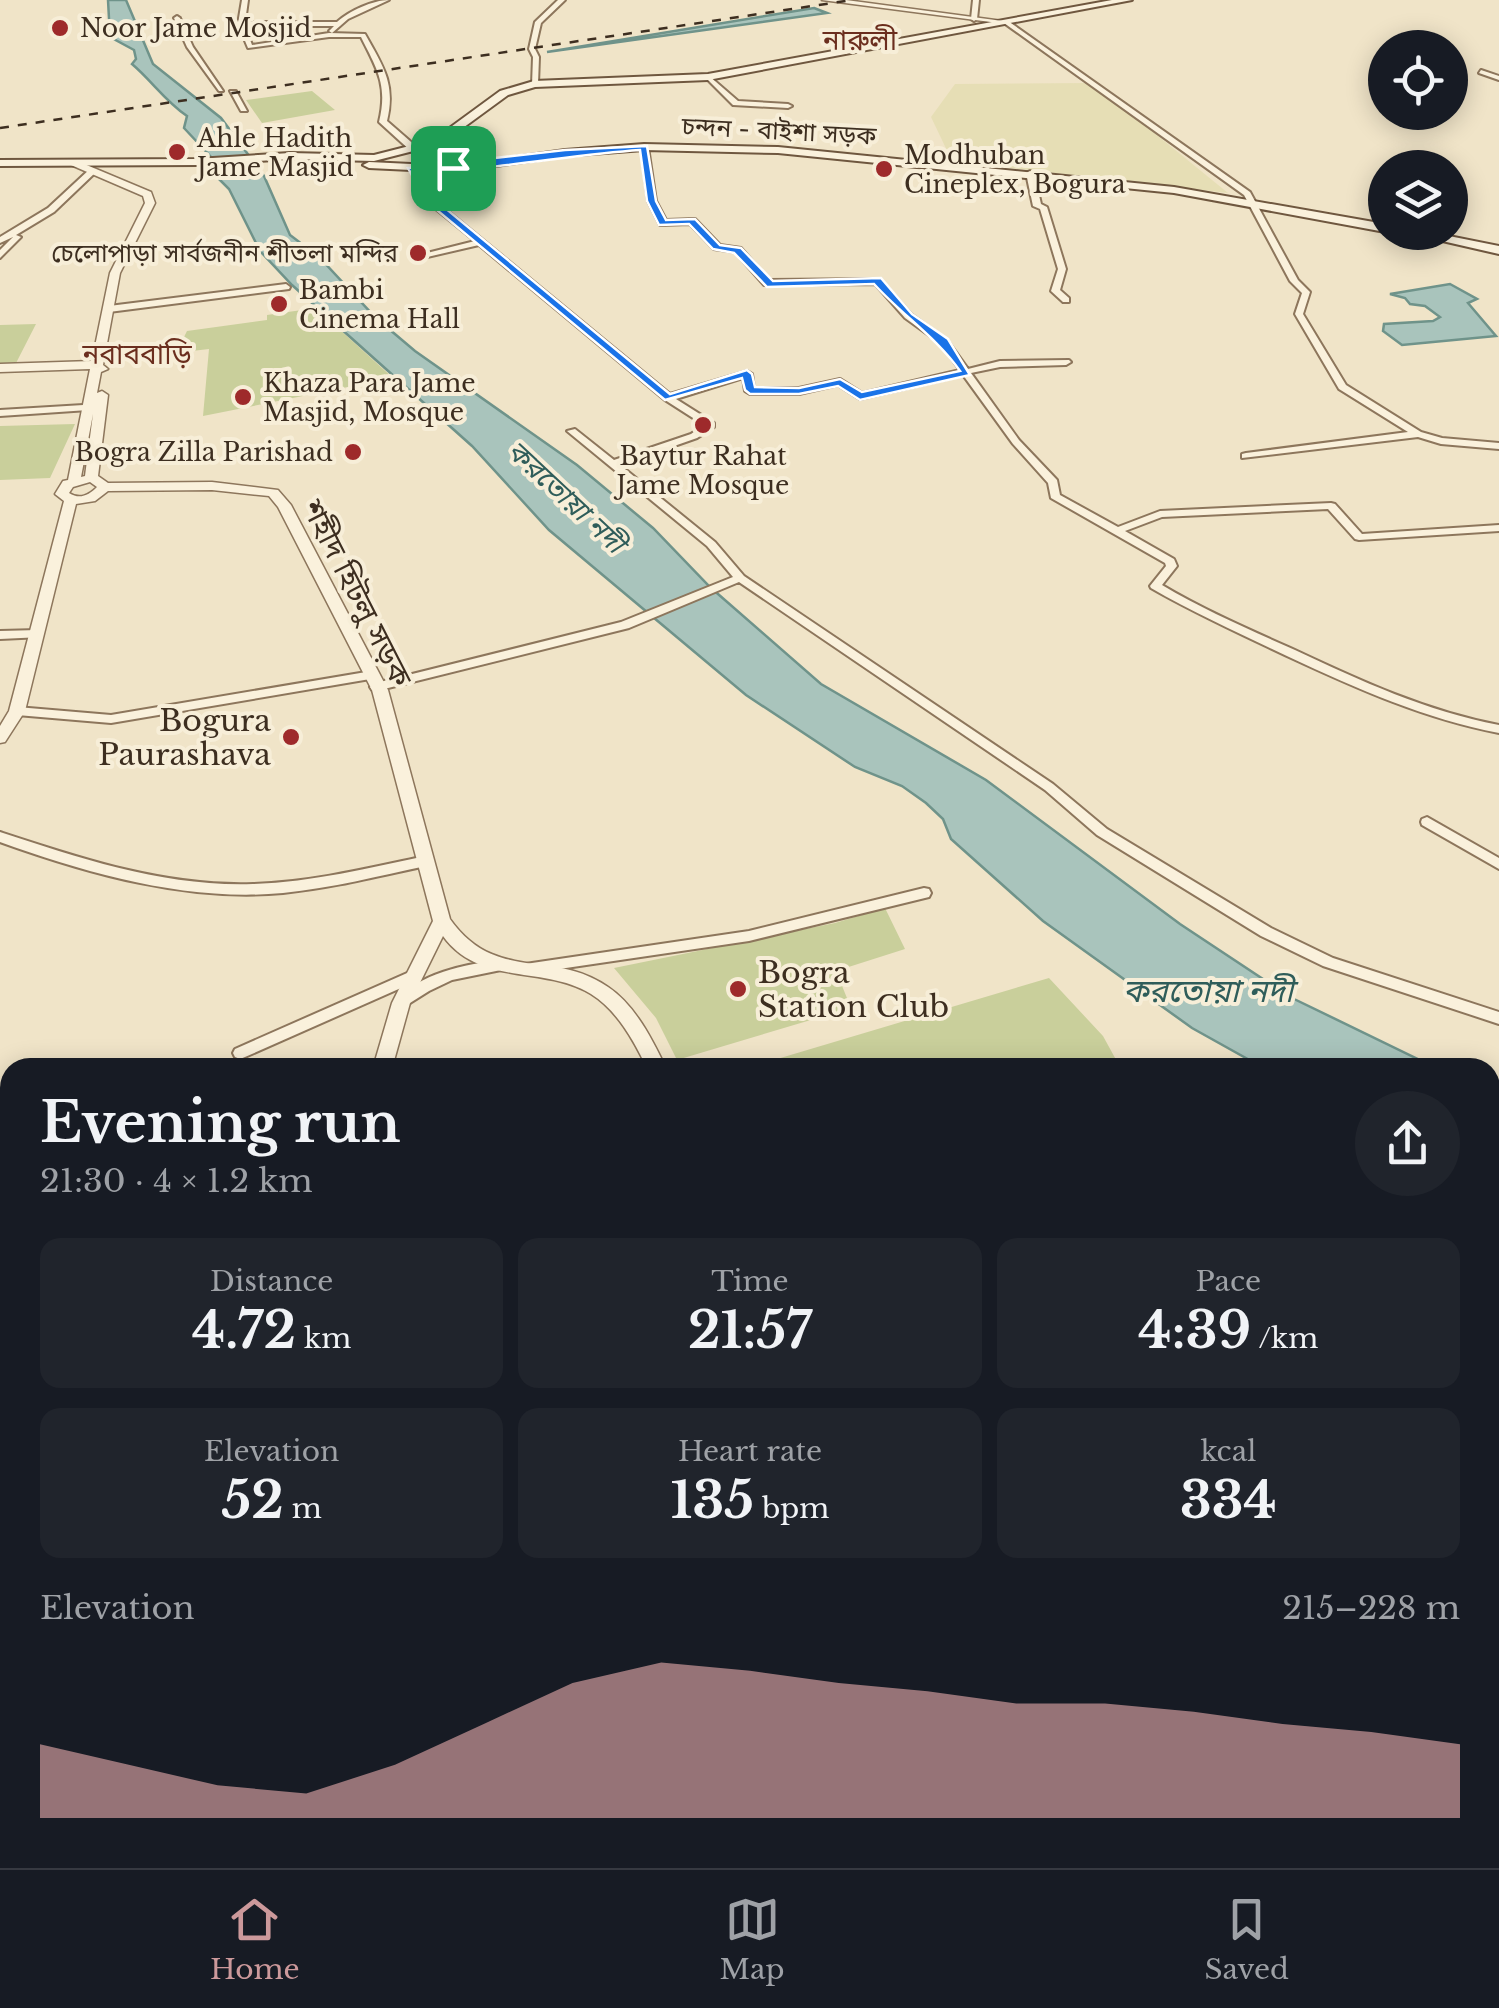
<!DOCTYPE html>
<html lang="en">
<head>
<meta charset="utf-8">
<style>
	body { margin:0; font-family:"Libre Baskerville","Noto Sans Bengali",serif; background:#20242c; color:#f1f3f6; height:100vh; display:flex; flex-direction:column; font-size:38px; white-space:nowrap }
	* { box-sizing:border-box; margin:0 }
	p { font-size:32px; color:#9ea1a6 }
	.icon { flex:none; width:55px; height:55px; fill:none; stroke:currentColor; stroke-width:2; stroke-linecap:round; stroke-linejoin:round }
	.map { position:relative; flex:1; overflow:hidden }
	.sheet { position:absolute; left:0px; top:1058px; width:1500px; height:812px; display:flex; flex-direction:column; background:#171b24; border-radius:30px 30px 0 0; box-shadow:0 5px 25px #0003 }
	.sheet>* { flex:none }
	.buttons { position:absolute; left:1368px; top:30px; display:grid; gap:20px }
	.buttons a { display:grid; place-items:center; width:100px; height:100px; border-radius:50%; background:#171b24; box-shadow:0 5px 25px #0003; font-size:50px }
	.pin { position:absolute; display:grid; place-items:center; width:85px; height:85px; color:#fff; margin:-42px; border-radius:20px; box-shadow:0 5px 15px #0006 }
	.round { display:grid; place-items:center; flex:none; width:105px; height:105px; border-radius:52px; background:#20242c }
	.headline { display:flex; align-items:center; justify-content:space-between; height:170px; padding:0 40px }
	h1 { font-size:55px; font-weight:800; line-height:75px }
	.figures { display:grid; grid-template-columns:repeat(3,1fr); gap:15px; height:170px; padding:10px 40px }
	.figures div { display:grid; align-content:center; border-radius:20px; background:#20242c; text-align:center }
	.figures b { font-size:50px; font-weight:800 }
	.figures small { font-size:28px; font-weight:400 }
	.figures p { font-size:28px }
	.chart { height:280px; padding:20px 40px }
	.chart p { display:flex; justify-content:space-between }
	.chart svg { width:100%; height:180px; margin-top:10px; fill:#cc999b; opacity:.7 }
	.tabs { display:flex; justify-content:space-around; align-items:center; height:140px; border-top:2px solid #363941; background:#171b24; font-size:28px; color:#9ea1a6 }
	.tabs a { display:grid; justify-items:center; gap:5px }
	.tabs .active { color:#cc999b }
	.map>svg:first-child { display:block }
</style>
</head>
<body>
<div class="map">
<svg width="1499" height="1868" viewBox="0 0 1499 1868">
	<rect width="100%" height="100%" fill="#f0e4c8"/>
	<path fill="#e6deb5" d="M1093 83 1228 193 952 161 931 117 955 84Z"/>
	<path fill="#c9cf9b" d="M312 91 335 110 262 123 246 100Z
		M316 308 393 378 203 416 209 349 98 362V355L192 344 182 341 187 331 267 320V315Z
		M36 324 14 367H0V325Z
		M75 424 50 478 0 480V426Z
		M885 908 905 949 836 971 851 1008 677 1060 656 1018 614 968 835 923Z
		M1049 978 1103 1036 1120 1067H750Z"/>
	<path fill="#a9c4bc" stroke="#6f938a" stroke-width="2.5" d="M108 0H126L153 64 221 118 264 176 290 235 319 257 376 318 415 351 577 465 653 528 710 587 821 684 986 780 1180 924 1290 997 1422 1061 1447 1067H1262L1192 1028 1043 921 951 839 943 819 926 803 902 786 855 767 746 695 549 530 472 446 292 285 260 251 229 189 217 177 213 159 184 128 187 116C165 101 152 81 132 64L136 59 134 50 110 37Z
		M814 8 827 13 547 52Z
		M1450 284 1477 299 1468 303 1496 336 1402 345 1383 331 1384 324 1433 321 1440 317 1425 306 1410 304 1405 298 1390 294Z
		M1490 1079 1499 1081V1183L1490 1181Z"/>
	<g fill="none" stroke-linecap="round" stroke-linejoin="round">
		<defs>
			<path id="minor" d="M242 0H248L245 22H337C349 11 373 0 389 0L348 19 332 33 329 31 334 26H245L252 45 329 33 365 34C383 66 396 84 387 121L418 148V152H412L379 122C388 85 377 69 361 37H329L248 48 238 24Z
				M558 0H565L541 23 535 49 539 57 538 84 532 85 533 57 529 49 535 22Z
				M973 0H979L977 19 974 21 971 19Z
				M177 16 180 18 193 47 223 91H219L187 47 174 18Z
				M1004 21H1008L1250 192 1298 280 1310 292 1303 314 1346 385 1421 432 1442 438 1499 443V449L1441 444 1418 437 1242 458V454L1246 453 1408 432 1339 389 1295 314 1302 293 1290 281 1244 195 1004 23Z
				M1481 70 1499 76V80L1479 73Z
				M708 75 738 101 788 104 792 106 788 108 733 105 706 78Z
				M230 91H236L247 111H241Z
				M641 145 648 147 656 201 666 220 695 219 720 245 741 248 769 280 880 279 911 314 947 340 968 369 1000 361 1069 360 1071 362 1066 365 1000 367 971 373 1019 440 1057 480 1060 495 1118 527 1160 511 1331 503 1335 504 1362 534 1499 525V531L1359 540 1355 539 1328 509 1162 517 1125 531 1174 559 1177 566 1162 585C1204 610 1250 630 1295 650 1361 681 1426 711 1499 725V733C1425 719 1358 689 1289 657 1243 635 1196 614 1151 588L1150 586 1166 566 1165 563 1051 498 1048 483 1013 444 963 375 860 399 838 385 799 394H750L745 391 743 378 676 399 714 423V427L697 438 620 465 715 542 744 576 1053 784 1107 829 1271 928 1333 958 1499 1012V1024L1323 966 1261 936 1097 835 1045 790 739 582 629 628 376 691 372 690 370 687 376 683 621 622 733 577 707 546 567 431 575 429 614 460 691 434 704 425 665 400 479 245 423 258V254L475 241 426 201 410 167H416L432 198 670 394 747 371 752 374 754 388H799L840 379 862 393 960 370 941 344 905 318 875 284 764 285 735 252 714 249 690 224 660 225 648 201Z
				M90 169 97 171 54 212 16 235 21 237 0 258V250L13 237 0 243V237L48 208Z
				M1030 171 1034 173 1041 204 1047 207 1066 269 1060 290 1069 298V302H1063L1051 291 1058 269 1040 209 1033 206 1026 173Z
				M286 284 290 287 289 289 109 312 105 309 109 306Z
				M100 404 103 405V409L0 416V410Z
				M38 630 42 631V637L0 639V631Z
				M372 671 378 675 376 678 111 723 17 715 11 711 17 707 111 715Z
				M1427 817 1499 858V869L1422 825 1421 822 1422 819Z
				M0 832C82 859 166 887 253 884 312 882 369 868 426 856L433 861 426 866C379 876 332 888 283 893 188 902 89 874 0 842Z
				M924 888 929 889 931 893 929 897 749 941 532 973 527 972 525 968 527 964 532 963 749 931Z
				M501 960 506 961 508 965 506 969 452 980 429 991 402 1008 397 1006 395 1002C419 973 465 964 501 960Z
				M414 970 419 972 421 976 419 980 245 1057 240 1059 235 1057 233 1053 235 1049Z
				M1393 1860H1415L1417 1868H1395Z"/>
			<path id="tertiary" d="M822 0H846L1010 22 1006 24Z
				M71 161H77L151 192 155 203 120 273 103 365 108 369 101 372 97 393 102 391 108 395 98 476 108 483 212 482 278 490 291 505 388 690 450 919C496 984 553 948 608 987 635 1005 652 1039 666 1068H647C634 1041 617 1010 591 994 544 965 480 987 443 936L410 1003 392 1068H373L392 1003 433 921 372 690 278 507 269 496 212 490 108 491 95 501 76 504 25 711 5 742 0 743V726L9 711 64 501 55 494 63 481 68 480 90 369 0 372V364L92 361 110 273 145 203 143 196 71 165ZM93 414 85 476 81 477ZM90 482 97 487C89 495 80 500 69 493L73 487Z
				M1499 1197V1225L1490 1231V1203Z
				M10 1214V1232L0 1233V1215Z
				M368 1860H394L395 1868H369Z
				M917 1860H943L945 1868H919Z"/>
			<path id="secondary" d="M1112 0H1132L708 80 535 87 508 95 441 144 374 161 290 159 197 165 0 166V160L197 159 290 153 374 155 433 140 500 91 534 81 708 74Z
				M644 144 778 147 1174 187 1385 224V232L1174 193 778 153 644 150 565 156 453 172 369 168 363 165 369 162 453 166 565 150Z
				M1403 232H1429L1499 246V254Z"/>
		</defs>
		<use href="#minor" stroke="#8d765c" stroke-width="4"/>
		<use href="#tertiary" stroke="#8d765c" stroke-width="3"/>
		<use href="#secondary" stroke="#6f573f" stroke-width="4"/>
		<use href="#minor" fill="#faf1dc" fill-rule="evenodd"/>
		<use href="#tertiary" fill="#faf1dc" fill-rule="evenodd"/>
		<use href="#secondary" fill="#faf1dc" fill-rule="evenodd"/>
		<path stroke="#3d2e20" stroke-width="2.5" stroke-dasharray="9 9" stroke-linecap="butt" d="M0 128 852 0"/>
	</g>
	<path fill="#1a73e8" stroke="#fff" stroke-width="2.5" fill-rule="evenodd" d="M647 146 656 201 666 220 695 219 720 245 741 248 773 281 881 278 912 314 948 339 970 375 860 400 838 386 799 394H750L745 390 742 378 665 400 426 201 408 168 565 150ZM640 150 647 201 659 225 689 224 713 249 734 253 767 287 874 284C902 315 936 337 960 371L862 392 840 379 799 388 755 387 752 374 747 370 670 394 433 198 419 171C492 171 566 155 640 150Z"/>
	<g fill="#9e2a2b" stroke="#f7eed8" stroke-width="4">
		<circle cx="60" cy="28" r="10"/>
		<circle cx="177" cy="152" r="10"/>
		<circle cx="884" cy="169" r="10"/>
		<circle cx="418" cy="253" r="10"/>
		<circle cx="279" cy="304" r="10"/>
		<circle cx="243" cy="397" r="10"/>
		<circle cx="703" cy="425" r="10"/>
		<circle cx="353" cy="452" r="10"/>
		<circle cx="291" cy="737" r="10"/>
		<circle cx="738" cy="989" r="10"/>
	</g>
	<g text-anchor="middle" dominant-baseline="central" stroke-width="8" stroke-linejoin="round" paint-order="stroke">
		<g font-size="25" fill="#3d2e20" stroke="#f7eed8" text-anchor="start">
			<text x="80" y="28">Noor Jame Mosjid</text>
			<text x="197" y="138">Ahle Hadith<tspan x="197" dy="29">Jame Masjid</tspan></text>
			<text x="904" y="155">Modhuban<tspan x="904" dy="29">Cineplex, Bogura</tspan></text>
			<text x="398" y="253" text-anchor="end">চেলোপাড়া সার্বজনীন শীতলা মন্দির</text>
			<text x="299" y="290">Bambi<tspan x="299" dy="29">Cinema Hall</tspan></text>
			<text x="263" y="383">Khaza Para Jame<tspan x="263" dy="29">Masjid, Mosque</tspan></text>
			<text x="333" y="452" text-anchor="end">Bogra Zilla Parishad</text>
			<text x="703" y="456" text-anchor="middle">Baytur Rahat<tspan x="703" dy="29">Jame Mosque</tspan></text>
		</g>
		<g font-size="25" fill="#3d2e20" stroke="#f7eed8">
			<text transform="translate(779 131) rotate(3)">চন্দন - বাইশা সড়ক</text>
		</g>
		<g font-size="28" fill="#6b2e1e" stroke="#f7eed8">
			<text x="860" y="40">নারুলী</text>
			<text x="137" y="354">নবাববাড়ি</text>
		</g>
		<g font-size="28" font-style="italic" fill="#2f5d5a" stroke="#f7eed8">
			<text transform="translate(566 497) rotate(43)">করতোয়া নদী</text>
		</g>
		<g font-size="30" fill="#3d2e20" stroke="#f7eed8">
			<text transform="translate(357 593) rotate(63)">শহীদ হিটলু সড়ক</text>
		</g>
		<g font-size="30" fill="#3d2e20" stroke="#f7eed8" text-anchor="end">
			<text x="271" y="720">Bogura<tspan x="271" dy="34">Paurashava</tspan></text>
			<text x="758" y="972" text-anchor="start">Bogra<tspan x="758" dy="34">Station Club</tspan></text>
		</g>
		<g font-size="32" font-style="italic" fill="#2f5d5a" stroke="#f7eed8">
			<text x="1208" y="991">করতোয়া নদী</text>
		</g>
	</g>
</svg>
<div class="buttons">
<a><svg class="icon" aria-label="locate" viewBox="0 0 24 24"><circle cx="12" cy="12" r="6"/><path d="M12 2v4M12 18v4M2 12h4M18 12h4"/></svg></a>
<a><svg class="icon" aria-label="layers" viewBox="0 0 24 24"><path d="M12 4l9 5-9 5-9-5zM3 14l9 5 9-5"/></svg></a>
</div>
<div class="pin" style="left:453px;top:168px;background:#1e9e55"><svg class="icon" aria-label="arrive" viewBox="0 0 24 24"><path d="M6 21V4h12l-3 4 3 4H6"/></svg></div>
<section class="sheet">
<div class="headline"><div><h1>Evening run</h1><p>21:30 · 4 × 1.2 km</p></div><a class="round"><svg class="icon" aria-label="share" viewBox="0 0 24 24"><path d="M12 15V3M7 8l5-5 5 5M5 13v7h14v-7"/></svg></a></div>
<div class="figures">
<div><p>Distance</p><b>4.72<small> km</small></b></div>
<div><p>Time</p><b>21:57</b></div>
<div><p>Pace</p><b>4:39<small> /km</small></b></div>
</div>
<div class="figures">
<div><p>Elevation</p><b>52<small> m</small></b></div>
<div><p>Heart rate</p><b>135<small> bpm</small></b></div>
<div><p>kcal</p><b>334</b></div>
</div>
<div class="chart"><p><span>Elevation</span>215–228 m</p>
<svg viewBox="0 0 160 44" preserveAspectRatio="none"><path d="M0 44V26L10 31L20 36L30 38L40 31L50 21L60 11L70 6L80 8L90 11L100 13L110 16L120 16L130 18L140 21L150 23L160 26V44z"/></svg>
</div>
</section>
</div>
<nav class="tabs">
<a class="active"><svg class="icon" aria-label="home" viewBox="0 0 24 24"><path d="M3 11l9-7 9 7M6 9v11h12V9"/></svg>Home</a>
<a><svg class="icon" aria-label="map" viewBox="0 0 24 24"><path d="M3 6l6-2 6 2 6-2v14l-6 2-6-2-6 2zM9 4v14M15 6v14"/></svg>Map</a>
<a><svg class="icon" aria-label="saved" viewBox="0 0 24 24"><path d="M7 4h10v16l-5-4-5 4z"/></svg>Saved</a>
</nav>
</body>
</html>
